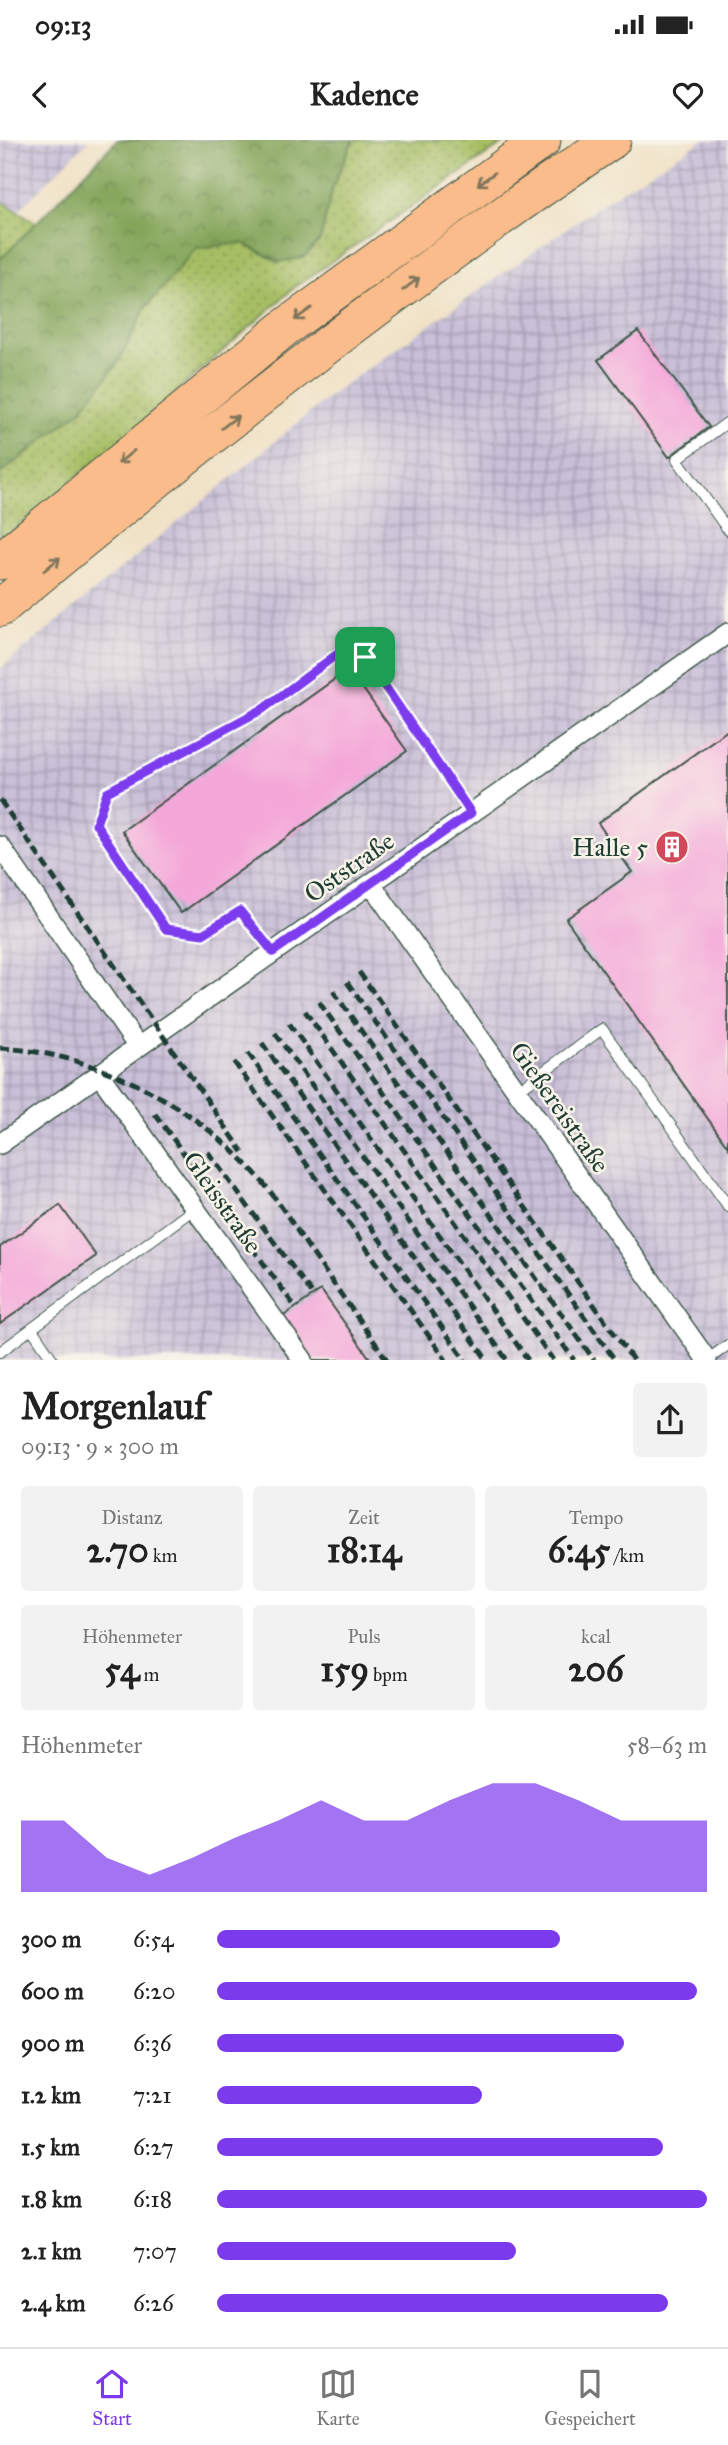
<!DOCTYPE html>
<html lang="de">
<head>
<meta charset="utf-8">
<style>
	body { margin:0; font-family:"IM FELL Great Primer",serif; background:#f2f2f2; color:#222; height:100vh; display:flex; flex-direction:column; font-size:26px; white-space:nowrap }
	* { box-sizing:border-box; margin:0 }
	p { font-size:23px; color:#767676 }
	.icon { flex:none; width:38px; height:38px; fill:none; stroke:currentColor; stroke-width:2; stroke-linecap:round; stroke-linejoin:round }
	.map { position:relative; height:1220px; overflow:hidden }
	.drawer { display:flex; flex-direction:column; background:#fff; flex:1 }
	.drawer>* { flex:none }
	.pin { position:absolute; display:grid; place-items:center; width:60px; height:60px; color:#fff; margin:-30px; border-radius:14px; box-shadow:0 4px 10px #0006 }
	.round { display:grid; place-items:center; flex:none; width:74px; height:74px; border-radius:7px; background:#f2f2f2 }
	.headline { display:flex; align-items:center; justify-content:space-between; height:119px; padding:0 21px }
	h1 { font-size:38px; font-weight:800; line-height:52px }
	.stats { display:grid; grid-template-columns:repeat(3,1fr); gap:10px; height:119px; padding:7px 21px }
	.stats div { display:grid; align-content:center; border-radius:7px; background:#f2f2f2; text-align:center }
	.stats b { font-size:35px; font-weight:800 }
	.stats small { font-size:19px; font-weight:400 }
	.stats p { font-size:19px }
	.chart { height:196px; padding:14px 21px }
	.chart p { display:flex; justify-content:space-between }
	.chart svg { width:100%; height:126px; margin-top:7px; fill:#7c3aed; opacity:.7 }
	ul { padding:0 21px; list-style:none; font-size:23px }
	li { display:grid; grid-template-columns:112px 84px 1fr; align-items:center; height:52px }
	li i { height:18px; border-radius:9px; background:#7c3aed }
	.status { display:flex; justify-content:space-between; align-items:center; height:49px; padding:0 35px; background:#fff; direction:ltr }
	.status svg { height:19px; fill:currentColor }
	header { display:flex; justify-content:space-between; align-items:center; height:91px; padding:0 21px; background:#fff; font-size:32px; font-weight:800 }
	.tab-bar { display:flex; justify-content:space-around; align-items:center; height:98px; border-top:2px solid #e0e0e0; background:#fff; font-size:19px; color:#767676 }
	.tab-bar a { display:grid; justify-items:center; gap:4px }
	.tab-bar .selected { color:#7c3aed }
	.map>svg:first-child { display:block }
</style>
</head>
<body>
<div class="status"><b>09:13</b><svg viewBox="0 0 49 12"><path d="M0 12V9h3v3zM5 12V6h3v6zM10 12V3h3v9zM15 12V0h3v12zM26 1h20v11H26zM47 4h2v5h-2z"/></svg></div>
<header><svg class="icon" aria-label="back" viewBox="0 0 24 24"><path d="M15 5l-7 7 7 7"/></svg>Kadence<svg class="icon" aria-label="heart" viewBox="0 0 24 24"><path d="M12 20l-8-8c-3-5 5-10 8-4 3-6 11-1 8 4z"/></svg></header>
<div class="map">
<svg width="728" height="1220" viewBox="0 0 728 1220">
	<defs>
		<pattern id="industrial-grid" width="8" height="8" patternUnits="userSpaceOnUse" patternTransform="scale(1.75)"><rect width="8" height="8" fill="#c9bfd8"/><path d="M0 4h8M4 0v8" fill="none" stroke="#a39cb0"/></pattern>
		<pattern id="grass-dots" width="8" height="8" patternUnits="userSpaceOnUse" patternTransform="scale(1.75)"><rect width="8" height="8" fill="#a6be64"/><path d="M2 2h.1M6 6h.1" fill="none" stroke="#879c53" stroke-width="1.8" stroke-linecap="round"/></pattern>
		<pattern id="forest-crowns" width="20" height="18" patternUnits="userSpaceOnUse" patternTransform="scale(1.75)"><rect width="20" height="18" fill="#84a55a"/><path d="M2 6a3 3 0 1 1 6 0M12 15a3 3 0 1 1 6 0" fill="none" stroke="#6b884b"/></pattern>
	</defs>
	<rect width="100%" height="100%" fill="#f7f3e8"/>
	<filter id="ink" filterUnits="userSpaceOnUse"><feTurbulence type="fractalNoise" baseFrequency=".0143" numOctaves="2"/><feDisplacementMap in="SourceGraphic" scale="14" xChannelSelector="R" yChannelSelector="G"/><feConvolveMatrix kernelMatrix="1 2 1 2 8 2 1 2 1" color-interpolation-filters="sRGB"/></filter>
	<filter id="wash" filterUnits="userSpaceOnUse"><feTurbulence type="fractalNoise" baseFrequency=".00686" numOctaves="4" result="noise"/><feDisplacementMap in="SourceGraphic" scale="28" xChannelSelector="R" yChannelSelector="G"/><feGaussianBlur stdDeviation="1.57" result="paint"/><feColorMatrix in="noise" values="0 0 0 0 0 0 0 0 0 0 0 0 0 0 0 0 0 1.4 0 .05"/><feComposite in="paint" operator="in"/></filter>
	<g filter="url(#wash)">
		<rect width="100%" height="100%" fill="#f0e2c6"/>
		<path fill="url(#industrial-grid)" d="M0 0H89L0 89Z
			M703 0H728V1220H0V529L336 251 610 58Z"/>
		<path fill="url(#grass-dots)" stroke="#627e4c" stroke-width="2" d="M353 0H508L296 146 116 305 0 401V334L117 224 146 167 196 108 243 103 279 122 320 100 333 46Z
			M0 60 37 83 0 120Z"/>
		<path fill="url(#forest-crowns)" stroke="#527147" stroke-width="2" d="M117 0H353L333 46 320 100 304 117 279 122 243 103 196 108 146 167 117 224 81 270 0 334V120Z"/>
		<g id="blocks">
			<path fill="#f4a8d9" d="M638 191 709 287 669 317 598 220Z
				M349 529 407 611 181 773 122 691Z
				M728 590V1007L566 779 632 732 598 683Z
				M60 1065 96 1116 0 1184V1107Z
				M321 1150 371 1220H311L281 1178Z"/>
		</g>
	</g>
	<g filter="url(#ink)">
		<use href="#blocks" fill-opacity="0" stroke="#3e564a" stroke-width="2"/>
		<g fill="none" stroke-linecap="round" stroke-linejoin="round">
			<defs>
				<path id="service" d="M728 282 677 319 728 390
					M273 812 240 771 203 794 166 789 96 684 107 652 263 569 344 509 365 517 471 673
					M517 951 602 889 728 1066
					M32 1189 53 1220
					M0 1212 195 1068
					M707 1220 728 1205"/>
				<path id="minor" d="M0 706 138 907
					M371 744 707 1220
					M99 934 303 1220
					M0 1004 728 493"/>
				<path id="motorway" d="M0 421 287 186 542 0
					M0 468C197 304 399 143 612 0"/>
			</defs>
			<use href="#service" stroke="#3e564a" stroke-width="12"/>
			<use href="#minor" stroke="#3e564a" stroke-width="22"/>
			<use href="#motorway" stroke="#3e564a" stroke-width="39"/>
			<use href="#service" stroke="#fff" stroke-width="10"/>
			<use href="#minor" stroke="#fff" stroke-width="19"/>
			<use href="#motorway" stroke="#f9bc8a" stroke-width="37"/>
			<path stroke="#1f3d34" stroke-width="5" stroke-dasharray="10 5" stroke-linecap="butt" d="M0 660 243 1012
				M359 832 633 1220
				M347 842 615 1220
				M333 851 594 1220
				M319 862 574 1220
				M305 871 553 1220
				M289 883 528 1220
				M275 893 507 1220
				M262 903 487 1220
				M0 908C101 913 206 970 269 1050 283 1068 295 1088 308 1107 334 1145 361 1182 387 1220
				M248 913 465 1220
				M234 922 446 1220
				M155 974 296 1168
				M208 1012 313 1155"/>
		</g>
		<defs><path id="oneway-shaft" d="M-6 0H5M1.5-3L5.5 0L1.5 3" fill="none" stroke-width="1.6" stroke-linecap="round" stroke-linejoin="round" transform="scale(1.75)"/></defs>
		<g stroke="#81765b">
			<use href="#oneway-shaft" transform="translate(486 39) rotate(144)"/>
			<use href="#oneway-shaft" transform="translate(411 144) rotate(-37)"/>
			<use href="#oneway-shaft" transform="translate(303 174) rotate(144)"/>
			<use href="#oneway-shaft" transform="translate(230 282) rotate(-38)"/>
			<use href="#oneway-shaft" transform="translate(126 317) rotate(141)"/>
			<use href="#oneway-shaft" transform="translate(52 424) rotate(-40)"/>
		</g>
	</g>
	<g fill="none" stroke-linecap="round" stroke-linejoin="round" filter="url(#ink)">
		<defs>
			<path id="route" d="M344 509 365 517 471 673 273 812 240 771 203 794 166 789 96 684 107 652 263 569Z"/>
		</defs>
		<use href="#route" stroke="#fff" stroke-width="14"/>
		<use href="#route" stroke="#7c3aed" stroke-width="9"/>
	</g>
	<defs>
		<symbol id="building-disc" viewBox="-11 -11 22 22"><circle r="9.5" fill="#d1495b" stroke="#f7f3e8"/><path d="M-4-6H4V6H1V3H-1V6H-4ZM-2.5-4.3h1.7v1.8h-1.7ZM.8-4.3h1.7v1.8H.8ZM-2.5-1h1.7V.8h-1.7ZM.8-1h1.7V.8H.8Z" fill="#fff"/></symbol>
	</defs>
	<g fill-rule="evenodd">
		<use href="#building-disc" x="653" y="688" width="38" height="38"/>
	</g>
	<g text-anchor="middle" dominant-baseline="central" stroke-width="5" stroke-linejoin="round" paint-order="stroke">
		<g font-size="26" fill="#1f3d34" stroke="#f7f3e8" text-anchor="end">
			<text x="648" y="707">Halle 5</text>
		</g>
		<g font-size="26" fill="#1f3d34" stroke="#f7f3e8">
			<text transform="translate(349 727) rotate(-35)">Oststraße</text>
			<text transform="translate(560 967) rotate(55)">Gießereistraße</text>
			<text transform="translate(223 1062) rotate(55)">Gleisstraße</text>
		</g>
	</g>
</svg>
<div class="pin" style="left:365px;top:517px;background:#1e9e55"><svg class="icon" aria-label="arrive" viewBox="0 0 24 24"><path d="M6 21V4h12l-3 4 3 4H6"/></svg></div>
</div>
<section class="drawer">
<div class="headline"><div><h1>Morgenlauf</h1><p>09:13 · 9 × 300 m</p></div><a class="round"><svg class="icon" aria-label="share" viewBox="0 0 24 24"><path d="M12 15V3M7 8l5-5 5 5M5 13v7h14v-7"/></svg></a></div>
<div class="stats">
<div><p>Distanz</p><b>2.70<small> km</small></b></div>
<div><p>Zeit</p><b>18:14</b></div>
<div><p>Tempo</p><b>6:45<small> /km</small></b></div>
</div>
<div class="stats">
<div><p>Höhenmeter</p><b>54<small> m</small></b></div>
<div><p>Puls</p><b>159<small> bpm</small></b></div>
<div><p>kcal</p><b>206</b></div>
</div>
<div class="chart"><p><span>Höhenmeter</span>58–63 m</p>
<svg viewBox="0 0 160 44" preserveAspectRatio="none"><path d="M0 44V19L10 19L20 32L30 38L40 32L50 25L60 19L70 12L80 19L90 19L100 12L110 6L120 6L130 12L140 19L150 19L160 19V44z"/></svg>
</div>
<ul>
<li><b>300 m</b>6:54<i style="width:70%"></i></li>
<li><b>600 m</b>6:20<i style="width:98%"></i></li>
<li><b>900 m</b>6:36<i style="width:83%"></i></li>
<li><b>1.2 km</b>7:21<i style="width:54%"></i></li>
<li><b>1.5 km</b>6:27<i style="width:91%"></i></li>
<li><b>1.8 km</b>6:18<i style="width:100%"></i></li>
<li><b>2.1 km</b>7:07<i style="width:61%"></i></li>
<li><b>2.4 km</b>6:26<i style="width:92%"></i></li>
</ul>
</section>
<nav class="tab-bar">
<a class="selected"><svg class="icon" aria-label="home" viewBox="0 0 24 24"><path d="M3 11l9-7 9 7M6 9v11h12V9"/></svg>Start</a>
<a><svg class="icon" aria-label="map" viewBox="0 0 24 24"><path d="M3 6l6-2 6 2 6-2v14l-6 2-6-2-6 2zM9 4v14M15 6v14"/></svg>Karte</a>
<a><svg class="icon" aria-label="saved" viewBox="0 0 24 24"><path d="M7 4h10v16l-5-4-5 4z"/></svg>Gespeichert</a>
</nav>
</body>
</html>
